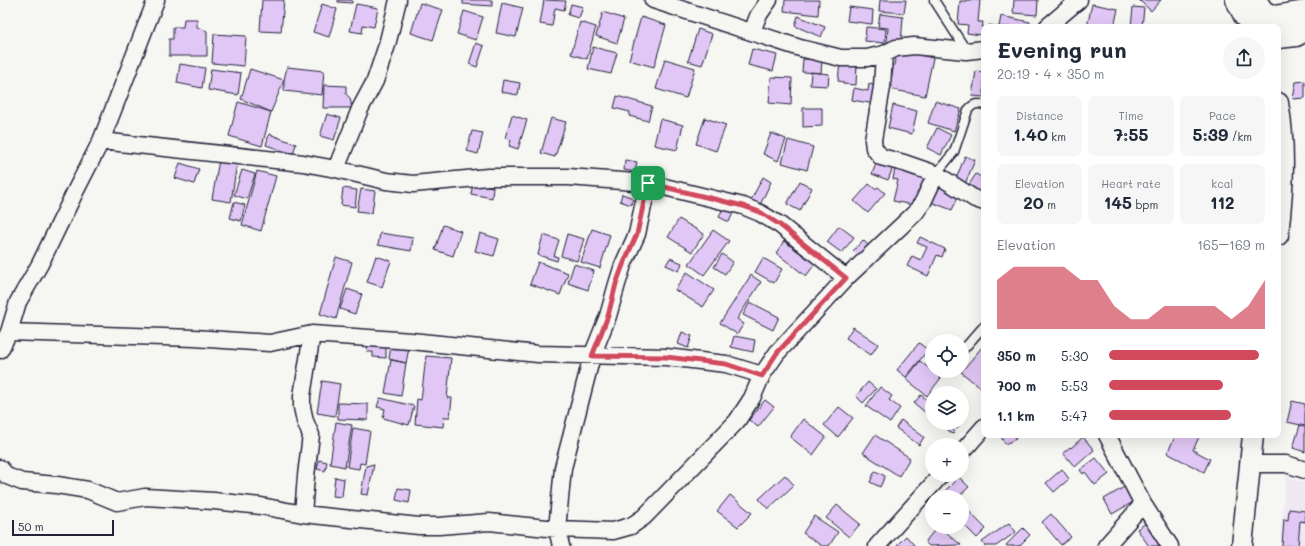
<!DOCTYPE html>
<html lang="en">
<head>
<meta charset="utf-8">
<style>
	body { margin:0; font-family:Mali,sans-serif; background:#f6f6f7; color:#1f2937; height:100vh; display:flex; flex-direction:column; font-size:15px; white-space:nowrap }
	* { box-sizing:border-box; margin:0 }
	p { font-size:13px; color:#747a83 }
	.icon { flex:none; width:22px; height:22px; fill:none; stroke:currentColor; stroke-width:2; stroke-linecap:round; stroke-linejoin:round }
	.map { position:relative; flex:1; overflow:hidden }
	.sheet { position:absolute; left:981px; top:24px; width:300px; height:414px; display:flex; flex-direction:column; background:#fff; border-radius:8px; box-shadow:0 4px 16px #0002 }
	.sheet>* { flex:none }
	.controls { position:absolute; left:925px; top:334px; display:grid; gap:8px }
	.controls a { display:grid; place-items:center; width:44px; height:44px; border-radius:50%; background:#fff; box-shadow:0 4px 16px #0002; font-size:20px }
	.scale { position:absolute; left:12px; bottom:10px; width:102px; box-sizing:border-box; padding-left:4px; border:2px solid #22223b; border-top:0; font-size:11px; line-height:14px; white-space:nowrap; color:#22223b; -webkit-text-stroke:3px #f6f6f2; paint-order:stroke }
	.pin { position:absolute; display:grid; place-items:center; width:34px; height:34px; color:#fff; margin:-17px; border-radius:8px; box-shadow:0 2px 6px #0006 }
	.round { display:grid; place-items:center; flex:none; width:42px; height:42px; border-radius:21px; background:#f6f6f7 }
	.headline { display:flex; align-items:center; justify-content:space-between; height:68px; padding:0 16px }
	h1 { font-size:22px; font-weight:800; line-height:30px }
	.metrics { display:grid; grid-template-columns:repeat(3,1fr); gap:6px; height:68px; padding:4px 16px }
	.metrics div { display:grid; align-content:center; border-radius:8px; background:#f6f6f7; text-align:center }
	.metrics b { font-size:17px; font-weight:800 }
	.metrics small { font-size:11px; font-weight:400 }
	.metrics p { font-size:11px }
	.chart { height:112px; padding:8px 16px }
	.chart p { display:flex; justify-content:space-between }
	.chart svg { width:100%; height:72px; margin-top:4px; fill:#d1495b; opacity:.7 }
	ul { padding:0 16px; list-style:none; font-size:13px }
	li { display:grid; grid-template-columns:64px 48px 1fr; align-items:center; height:30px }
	li i { height:10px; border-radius:5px; background:#d1495b }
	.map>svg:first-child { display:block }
</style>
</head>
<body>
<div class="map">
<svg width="1305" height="546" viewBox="0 0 1305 546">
	<rect width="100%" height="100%" fill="#f6f6f2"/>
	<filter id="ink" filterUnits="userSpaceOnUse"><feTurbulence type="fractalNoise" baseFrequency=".025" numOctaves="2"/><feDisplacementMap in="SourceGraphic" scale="8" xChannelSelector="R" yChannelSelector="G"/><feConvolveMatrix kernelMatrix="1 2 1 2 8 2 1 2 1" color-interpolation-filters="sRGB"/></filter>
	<g filter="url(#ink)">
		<path fill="#f0e8f3" d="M1286 476 1305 483V546H1280Z"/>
		<path fill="#e1c7f6" stroke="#22223b" d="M262 0H284L281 32 260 31Z
			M338 0H352V3L338 2Z
			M463 0H492V6L463 4Z
			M544 0 566 1 564 10 555 8 552 26 540 24Z
			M785 0H819L818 15 784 11Z
			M880 0H906L904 13 879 11Z
			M966 0H980L978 22H983L981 35 967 33 968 25 958 24 960 1H966Z
			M1014 0H1038L1037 15 1013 13Z
			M1139 0H1161L1151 11Z
			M420 3 443 10 433 40 411 33Z
			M502 3 523 8 516 37 496 33Z
			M322 4 337 9 329 37 313 32Z
			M356 4 378 8 374 27 363 25 362 33 350 31Z
			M571 4 583 7 579 18 568 15Z
			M1092 4 1118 9 1114 27H1087Z
			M849 7 873 10 872 24 847 21Z
			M1133 7 1144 8 1142 27H1131Z
			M464 11 483 17 476 40 457 34Z
			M603 12 624 19 617 43 596 36Z
			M880 14 903 17 901 44 887 42 888 28 878 27Z
			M798 16 825 27 821 37 795 26Z
			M1001 16 1030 22 1029 27H988L989 25 999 27Z
			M641 17 666 25 654 67 629 60Z
			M184 19H197V27L207 31V56H169V39H173V27H183Z
			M580 22 596 27 587 59 571 54Z
			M866 27 886 29 885 43 865 41Z
			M698 29 712 34 702 65 688 61Z
			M214 34 246 36 244 66 212 63Z
			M476 43 484 46 477 67 469 64Z
			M593 47 617 53 611 74 588 69Z
			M752 49 777 55 773 71 748 65Z
			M897 50 933 58 925 96 889 89Z
			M665 59 695 68 686 98 656 89Z
			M803 59 822 60 821 73 802 72Z
			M840 62 857 63 856 85 843 84V82L838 81Z
			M180 64 205 68 202 88 177 83Z
			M287 67 324 71 322 95 284 91V80Z
			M211 69 241 73 238 95 208 90Z
			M250 69 284 80 271 112 241 99Z
			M976 71 984 72V97L972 96Z
			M811 72 829 74 828 86 810 85Z
			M771 77 792 78 791 105 769 103Z
			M503 80 520 83 518 95 501 92Z
			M1305 81V98L1293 99 1296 82Z
			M869 84 879 86 875 104 852 100 854 88 868 91Z
			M324 85 346 86V94L350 98 352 108H323Z
			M617 96 652 106 648 121 629 116 630 112 614 108Z
			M935 101 961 109 954 131 928 123Z
			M238 102 271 112 262 146 229 136Z
			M893 105 917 111 912 134 888 128Z
			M803 108H822V126L803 127Z
			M327 114 341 118 334 140 320 136Z
			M512 115 527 120 518 149 509 146 511 140 505 138Z
			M551 118 566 122 555 157 541 153Z
			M705 118 726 125 716 151 696 144Z
			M660 119 683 125 677 150 654 145Z
			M937 128 951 135 941 155 927 148Z
			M472 131 483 133 478 154 467 151Z
			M771 133 786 139 778 161 763 154Z
			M269 134 296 144 293 154 266 145Z
			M788 140 813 147 807 170 782 163Z
			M965 156 975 160 965 184 956 179Z
			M219 160 237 163 231 202 212 199Z
			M625 160 637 162 635 172 624 170Z
			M877 161 893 167 888 180 872 174Z
			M180 163 199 169 194 184 175 178Z
			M895 168 929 175 927 185 922 184 918 206 893 201 898 180 893 179Z
			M242 170 255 174 247 199 234 195Z
			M257 171 276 176 261 231 242 225Z
			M976 174 984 179V195L968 186Z
			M763 177 771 182 760 205 751 200Z
			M800 181 812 188 800 211 787 204Z
			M473 184 493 187 492 198 471 194Z
			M869 184 875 189 878 187 885 193 868 213 854 201Z
			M938 184 960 193 952 210 931 202Z
			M343 188 357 190 355 207 341 205Z
			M361 189 375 191 372 213 357 211Z
			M622 194 633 198 631 205 620 201Z
			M234 202 245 205 241 221 230 218Z
			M723 208 733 213 729 222 719 217Z
			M679 219 704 234 692 252 668 237Z
			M443 225 461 231 453 256 435 250Z
			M839 226 854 237 842 253 827 242Z
			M592 229 610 235 600 268 581 262Z
			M713 230 729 241 704 275 689 264Z
			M380 233 413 238 411 251 378 245Z
			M480 233 499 239 494 256 475 251Z
			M567 234 584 239 577 261 561 256Z
			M543 235 559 240 554 256 558 257 557 261 538 255Z
			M920 237 945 249 942 257 937 255 928 276 907 266 912 256 921 260 927 247 917 243Z
			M863 240 870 247 860 258 853 251Z
			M784 241 815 264 806 276 776 253Z
			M722 254 733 262 725 274 714 267Z
			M376 256 391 261 382 287 367 282Z
			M336 257 352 262 336 319 320 314Z
			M670 258 682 263 679 271 666 265Z
			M763 258 782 269 774 283 755 272Z
			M538 262 568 273 560 295 530 284Z
			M574 264 594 271 588 290 568 283Z
			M687 272 714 290 703 307 675 290Z
			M751 275 761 282 737 319 744 324 737 334 720 323Z
			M347 289 362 294 355 314 340 309Z
			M750 302 779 317 773 330 743 315Z
			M853 327 878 344 871 355 846 338Z
			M682 332 692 336 688 348 678 344Z
			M734 336 755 340 753 352 731 347Z
			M919 343 928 350 906 377 897 370Z
			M391 345 409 348 406 363 389 359Z
			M368 346 386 347V358L373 357V352H367Z
			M983 346 984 347V389L983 390 961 372Z
			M426 356 451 358 447 398H452L450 417H444L443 427 415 424 417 399 421 400Z
			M391 360 406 363 401 396 385 393Z
			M920 361 941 378 927 396 906 379Z
			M322 381 340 384 335 416 317 413Z
			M868 382 876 389 863 403 856 396Z
			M880 387 892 396 889 400 900 408 890 423 866 406Z
			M921 395 932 404V418L914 403Z
			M380 398 414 406 409 425 383 418 385 409 377 407Z
			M765 400 774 407 758 427 749 420Z
			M1292 401 1305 404V426L1287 422Z
			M338 403 368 404V420L338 419Z
			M839 407 853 418 838 437 824 425Z
			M803 419 826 437 813 455 790 437Z
			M901 420 924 437 919 445 896 428Z
			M336 422 352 425 345 467 330 464Z
			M939 423H955L959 426 957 429 955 428 953 430 955 432 953 434Z
			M1300 425 1305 427V452L1293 448Z
			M353 428 370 431 365 464 360 463 359 469 347 467Z
			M875 435 910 458 899 476 863 453Z
			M1000 435H1014L1016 439 1005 444Z
			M1176 435H1200L1193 450 1210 459 1204 472 1167 453Z
			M1083 437 1094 450 1075 467 1063 453 1070 447 1071 448Z
			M1096 458 1109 474 1095 485 1085 472 1083 474 1080 470Z
			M319 460 327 462 325 471 317 469Z
			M374 464 368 495 361 494 366 466Z
			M1062 469 1069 479 1054 492 1046 483Z
			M875 471 885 476 880 487 870 482Z
			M785 475 794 485 768 509 759 499Z
			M335 477 344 479 342 497 333 496Z
			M959 477 969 487 958 497H939Z
			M1126 486 1135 501 1112 514 1104 499Z
			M398 488 411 490 409 503 396 500Z
			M730 495 752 513 738 527 717 511Z
			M962 504 986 529 977 538 962 523Z
			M837 505 860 524 849 537 826 518Z
			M1289 509 1305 511V522L1300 521 1298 546H1282L1284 519 1288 520Z
			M1051 514 1071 537 1061 545 1042 522Z
			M814 516 838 532 829 546H822L803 533Z
			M1149 521 1166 546H1149L1137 529Z
			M1009 523 1016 532 996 546H985L982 542Z
			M937 527H940L961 545 929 546 925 542Z
			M1023 528 1030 535 1019 546H1007L1006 545Z
			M906 536 914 545V546H896Z"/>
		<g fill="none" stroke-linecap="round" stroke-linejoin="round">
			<defs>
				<path id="service" d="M934 0 966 50
					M936 174 954 152 968 110C973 104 976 103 984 105
					M962 351 984 326"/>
				<path id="minor" d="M653 0 800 48 841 58H867L884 54 896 48 914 46 966 51 984 49
					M1047 27 1079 0
					M752 32 758 16 769 0
					M884 54 882 87 873 140 874 148 881 157 904 163 936 174 975 199 984 202
					M101 141 303 163 336 169 386 181 413 184 488 177H568L648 183 743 206 760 213 780 225 846 278
					M336 169 360 109 375 81 387 45 398 0
					M9 332 194 338 270 343 312 334 411 341 538 354 666 357 726 364 762 375
					M0 350 9 332 18 302 40 264 76 190 101 141 156 0
					M1107 435 1143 504 1170 546
					M962 452 984 427
					M1250 464H1286L1305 470
					M0 468 7 476 22 482 57 485 88 490 117 502 145 497 214 501 261 506 303 514 419 526H439L489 522 557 529 613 531 631 526 644 517 737 421 752 398 762 375 777 353 846 278 915 213 923 202 936 174
					M303 514 306 476 311 435 305 421 302 407V396L312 334
					M561 546 557 529 563 468 592 356 608 316 617 284 623 265 637 234 648 183
					M877 546 941 475
					M1106 546 1143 504"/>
				<path id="tertiary" d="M1278 103C1286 147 1283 190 1278 235
					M1242 546 1253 435"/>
				<path id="secondary" d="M1237 0 1245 16 1255 27
					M1255 0 1263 12 1274 17 1305 12
					M1278 37 1296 35 1305 30"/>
			</defs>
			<use href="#service" stroke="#22223b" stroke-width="11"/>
			<use href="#minor" stroke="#22223b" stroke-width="19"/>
			<use href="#tertiary" stroke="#22223b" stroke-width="23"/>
			<use href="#secondary" stroke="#22223b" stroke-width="25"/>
			<use href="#service" stroke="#f6f6f2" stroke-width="8"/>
			<use href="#minor" stroke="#f6f6f2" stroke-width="16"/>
			<use href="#tertiary" stroke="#f6f6f2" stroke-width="20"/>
			<use href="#secondary" stroke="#f6f6f2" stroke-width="22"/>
		</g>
	</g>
	<g fill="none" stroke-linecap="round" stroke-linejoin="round" filter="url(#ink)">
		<defs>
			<path id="route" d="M648 183 743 206 760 212 780 225 846 278 777 353 762 376 726 364 666 357 592 356 608 316 616 284 623 265 637 234Z"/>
		</defs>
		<use href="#route" stroke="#fff" stroke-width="8"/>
		<use href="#route" stroke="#d1495b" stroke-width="5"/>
	</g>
</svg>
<div class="controls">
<a><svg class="icon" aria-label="locate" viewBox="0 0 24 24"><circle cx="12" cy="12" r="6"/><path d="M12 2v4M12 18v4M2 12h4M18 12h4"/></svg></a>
<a><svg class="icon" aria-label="layers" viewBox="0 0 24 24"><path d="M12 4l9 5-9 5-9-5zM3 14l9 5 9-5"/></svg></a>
<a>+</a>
<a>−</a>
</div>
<div class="scale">50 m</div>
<div class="pin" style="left:648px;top:183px;background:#1e9e55"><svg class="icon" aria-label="arrive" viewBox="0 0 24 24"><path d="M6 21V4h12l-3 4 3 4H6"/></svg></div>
<section class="sheet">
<div class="headline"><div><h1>Evening run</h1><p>20:19 · 4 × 350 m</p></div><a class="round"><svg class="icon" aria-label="share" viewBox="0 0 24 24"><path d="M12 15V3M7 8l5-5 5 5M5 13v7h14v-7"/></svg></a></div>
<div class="metrics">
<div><p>Distance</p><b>1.40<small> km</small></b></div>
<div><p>Time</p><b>7:55</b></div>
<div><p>Pace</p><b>5:39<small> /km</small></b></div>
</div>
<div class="metrics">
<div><p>Elevation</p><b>20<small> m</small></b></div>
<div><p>Heart rate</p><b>145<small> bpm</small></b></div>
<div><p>kcal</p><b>112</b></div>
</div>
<div class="chart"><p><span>Elevation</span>165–169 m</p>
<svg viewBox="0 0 160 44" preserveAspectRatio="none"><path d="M0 44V14L10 6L20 6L30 6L40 6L50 14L60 14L70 30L80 38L90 38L100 30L110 30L120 30L130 30L140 38L150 30L160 14V44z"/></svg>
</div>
<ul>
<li><b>350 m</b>5:30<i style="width:96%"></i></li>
<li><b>700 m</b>5:53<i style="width:73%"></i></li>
<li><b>1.1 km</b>5:47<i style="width:78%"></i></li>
</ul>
</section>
</div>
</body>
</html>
